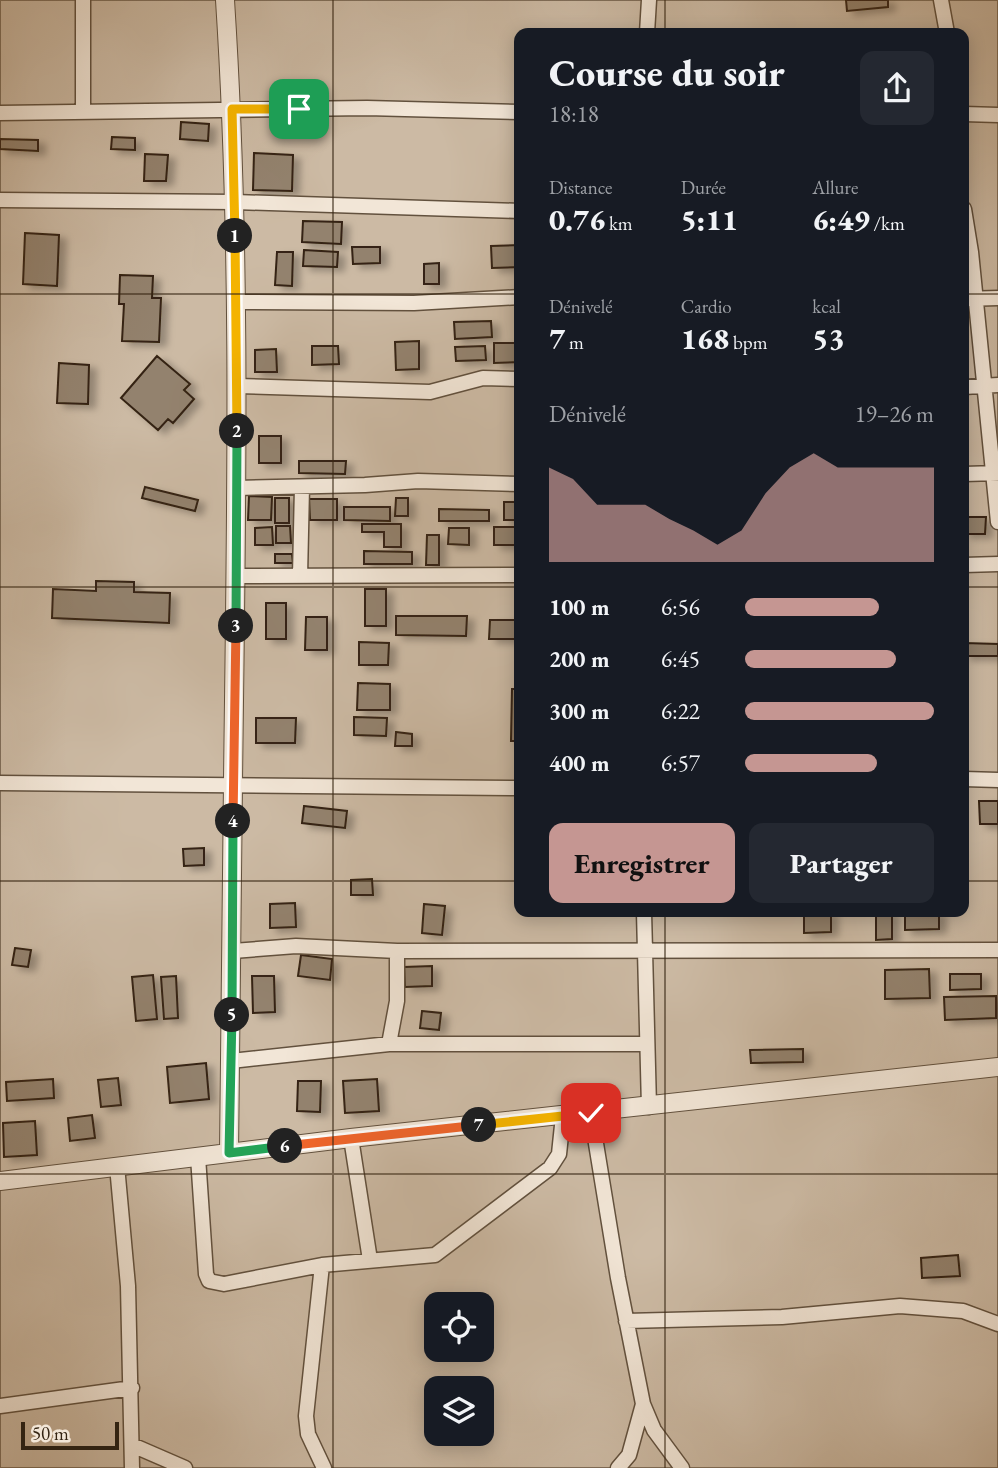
<!DOCTYPE html>
<html lang="fr">
<head>
<meta charset="utf-8">
<style>
	body { margin:0; font-family:"EB Garamond",serif; background:#242831; color:#f1f3f6; height:100vh; display:flex; flex-direction:column; font-size:26px; white-space:nowrap }
	* { box-sizing:border-box; margin:0 }
	p { font-size:23px; color:#9ea1a6 }
	.icon { flex:none; width:38px; height:38px; fill:none; stroke:currentColor; stroke-width:2; stroke-linecap:round; stroke-linejoin:round }
	.map { position:relative; flex:1; overflow:hidden }
	.drawer { position:absolute; left:514px; top:28px; width:455px; height:889px; display:flex; flex-direction:column; background:#171b24; border-radius:14px; box-shadow:0 4px 18px #0003 }
	.drawer>* { flex:none }
	.fabs { position:absolute; left:424px; top:1292px; display:grid; gap:14px }
	.fabs a { display:grid; place-items:center; width:70px; height:70px; border-radius:14px; background:#171b24; box-shadow:0 4px 18px #0003; font-size:35px }
	.scale { position:absolute; left:21px; bottom:18px; width:98px; box-sizing:border-box; padding-left:7px; border:4px solid #342412; border-top:0; font-size:19px; line-height:24px; white-space:nowrap; color:#342412; -webkit-text-stroke:5px #f2e6d7; paint-order:stroke }
	.pin { position:absolute; display:grid; place-items:center; width:60px; height:60px; color:#fff; margin:-30px; border-radius:14px; box-shadow:0 4px 10px #0006 }
	.km { position:absolute; width:35px; height:35px; margin:-18px; border-radius:50%; background:#222; color:#fff; font-size:19px; line-height:35px; text-align:center }
	.round { display:grid; place-items:center; flex:none; width:74px; height:74px; border-radius:14px; background:#242831 }
	.headline { display:flex; align-items:center; justify-content:space-between; height:119px; padding:0 35px }
	h1 { font-size:38px; font-weight:800; line-height:52px }
	.stats { display:grid; grid-template-columns:repeat(3,1fr); gap:10px; height:119px; padding:7px 35px }
	.stats div { display:grid; align-content:center }
	.stats b { font-size:30px; font-weight:800 }
	.stats small { font-size:19px; font-weight:400 }
	.stats p { font-size:19px }
	.chart { height:196px; padding:14px 35px }
	.chart p { display:flex; justify-content:space-between }
	.chart svg { width:100%; height:126px; margin-top:7px; fill:#c59692; opacity:.7 }
	.cta { display:flex; gap:14px; margin-top:auto; padding:14px 35px }
	.cta a { flex:1; height:80px; border-radius:14px; background:#c59692; color:#111; font-size:28px; font-weight:800; line-height:80px; text-align:center }
	.cta a+a { background:#242831; color:#f1f3f6 }
	ul { padding:0 35px; list-style:none; font-size:23px }
	li { display:grid; grid-template-columns:112px 84px 1fr; align-items:center; height:52px }
	li i { height:18px; border-radius:9px; background:#c59692 }
	.map>svg:first-child { display:block }
</style>
</head>
<body>
<div class="map">
<svg width="998" height="1468" viewBox="0 0 998 1468">
	<defs>
		<filter id="shadow"><feDropShadow dx="7" dy="4" stdDeviation="3.5" flood-color="#0004"/></filter>
	</defs>
	<rect width="100%" height="100%" fill="#ebd9c2"/>
	<filter id="stains"><feTurbulence type="fractalNoise" baseFrequency=".00286" numOctaves="4"/><feColorMatrix values="0 0 0 0 .2 0 0 0 0 .09 0 0 0 0 .02 0 0 0 .5 -.17"/></filter>
	<radialGradient id="worn" r=".72"><stop offset=".6" stop-color="#630" stop-opacity="0"/><stop offset="1" stop-color="#630" stop-opacity=".3"/></radialGradient>
	<path fill="#ccbaa4" stroke="#806f5b" stroke-width="2" fill-rule="evenodd" d="M0 0H998V1468H0ZM520 33H964V912H520ZM436 1304H481V1349H436ZM436 1388H481V1433H436Z"/>
	<path fill="#93826e" stroke="#342412" stroke-width="2" filter="url(#shadow)" d="M846 0H888V7L847 11Z
		M181 122 209 124 208 141 180 139Z
		M112 137 135 138V150L111 149Z
		M0 139 38 140V151L0 149Z
		M254 153 293 155 292 191 253 190Z
		M145 154 168 155 166 181H144Z
		M303 221 342 222 341 244 302 242Z
		M25 233 59 235 57 286 23 284Z
		M520 245V267L492 268 491 246Z
		M352 247H380V263L353 264Z
		M304 250 338 252 337 267 303 266Z
		M277 252H293L292 286 275 285Z
		M439 263V284H424V264Z
		M120 275 153 276 152 298H161L159 342 122 341 124 304H119Z
		M491 321 492 337 455 339 454 322Z
		M419 341V369L396 370 395 342Z
		M494 343H520V362L494 363Z
		M312 346H338L339 364 312 365Z
		M485 346 486 360 456 361 455 347Z
		M276 349 277 372H255V350Z
		M157 356 190 384 184 390 194 399 173 423 168 419 158 430 121 398Z
		M59 363 89 365 88 404 57 403Z
		M259 436H281V463H259Z
		M299 461H346L345 474 299 473Z
		M145 487 198 500 195 511 142 498Z
		M249 496 272 497 271 520H248Z
		M275 498H289V523H275Z
		M396 498H408V516H395Z
		M309 499H337V520H310Z
		M504 502H520V520H504Z
		M344 507H390V521L344 520Z
		M439 509 489 510V521H439Z
		M964 517H986L985 534H964Z
		M362 524H401V547H384V532H362Z
		M276 526H290L291 543H276Z
		M272 527 273 545H255V528Z
		M494 527H520V545H494Z
		M449 528H469V545L448 544Z
		M427 535H439V565H426Z
		M364 551 412 552V564H364Z
		M275 554H292L293 563H275Z
		M96 581 134 582V592L170 593 169 623 52 618 53 589 96 591Z
		M365 589H386V626H365Z
		M266 603H286V639H266Z
		M396 616H467L466 636 396 635Z
		M306 617H327V650H305Z
		M490 620H520V639H489Z
		M359 642 389 643 388 665H359Z
		M964 643 998 644V656H964Z
		M358 683 390 684V710H357Z
		M512 689H520V741H511Z
		M354 717 387 718 386 736 354 735Z
		M256 718H296L295 743H256Z
		M396 732 412 734V746H395Z
		M979 801H998V824H980Z
		M304 806 347 811 345 828 302 823Z
		M204 848V865L184 866 183 849Z
		M372 879 373 895H351V880Z
		M295 903 296 927 270 928V904Z
		M424 904 445 906 442 935 422 933Z
		M804 912H831V932L804 933Z
		M876 912H892V939L876 940Z
		M905 912H939V929L905 930Z
		M15 948 31 950 28 967 12 965Z
		M301 955 332 959 330 980 298 976Z
		M432 966V986L405 987 404 967Z
		M929 969 930 998 885 999V970Z
		M950 974H981V989L950 990Z
		M153 975 157 1019 136 1021 132 977Z
		M176 976 178 1018 164 1019 161 977Z
		M252 976H274L275 1012 253 1013Z
		M996 996V1018L945 1020 944 997Z
		M422 1011 441 1013 439 1030 420 1028Z
		M803 1049V1062L751 1063 750 1050Z
		M206 1063 209 1099 170 1103 167 1067Z
		M118 1078 121 1105 101 1107 98 1080Z
		M53 1079 54 1098 7 1101 6 1082Z
		M377 1079 379 1111 345 1113 343 1081Z
		M298 1081H321L320 1112 297 1111Z
		M92 1115 95 1138 70 1141 68 1118Z
		M35 1121 37 1155 4 1157 3 1123Z
		M958 1255 960 1276 922 1278 921 1258Z"/>
	<g fill="none" stroke-linecap="round" stroke-linejoin="round">
		<defs>
			<path id="minor" d="M83 0V112
				M941 0 947 33
				M647 33 649 0
				M0 113 367 108 520 112
				M964 114 998 115
				M0 200 235 202 520 211
				M964 209 971 252 998 522
				M964 299 998 298
				M235 302 414 303 520 297
				M237 386 430 392 483 378 520 379
				M964 387 998 385
				M964 474 998 473
				M237 488 365 485 418 481 520 484
				M964 565 998 564
				M237 576 520 575
				M300 576 302 487
				M964 779 998 780
				M0 783 520 788
				M644 912 649 1107
				M233 951 296 946 397 951 998 950
				M389 1044 397 1001V951
				M231 1061 389 1044H647
				M591 1113 618 1278 643 1404 654 1430 682 1468
				M351 1138 370 1260
				M198 1157 206 1274 209 1281 224 1284 322 1265 435 1255 550 1168 559 1154 563 1116
				M117 1166 128 1286 132 1468
				M322 1265 306 1416 308 1434 324 1468
				M626 1321 782 1317 900 1306 963 1311 998 1324
				M0 1406 132 1388
				M132 1445 185 1468
				M618 1468 629 1455 643 1404"/>
			<path id="tertiary" d="M225 0C242 261 236 521 233 782 232 906 231 1030 229 1153
				M0 1181 351 1138 998 1067"/>
		</defs>
		<use href="#minor" stroke="#62513e" stroke-width="17"/>
		<use href="#tertiary" stroke="#62513e" stroke-width="20"/>
		<use href="#minor" stroke="#f2e6d7" stroke-width="14"/>
		<use href="#tertiary" stroke="#f2e6d7" stroke-width="18"/>
	</g>
	<g fill="none" stroke-linecap="round" stroke-linejoin="round">
		<defs>
			<path id="split-1" d="M235 236 232 109H299"/>
			<path id="split-2" d="M235 236 237 431"/>
			<path id="split-3" d="M236 626 237 431"/>
			<path id="split-4" d="M233 821 236 626"/>
			<path id="split-5" d="M232 1015 233 821"/>
			<path id="split-6" d="M232 1015 229 1153 285 1146"/>
			<path id="split-7" d="M285 1146 479 1125"/>
			<path id="split-8" d="M479 1125 591 1113"/>
		</defs>
		<use href="#split-1" stroke="#fff" stroke-width="14"/>
		<use href="#split-2" stroke="#fff" stroke-width="14"/>
		<use href="#split-3" stroke="#fff" stroke-width="14"/>
		<use href="#split-4" stroke="#fff" stroke-width="14"/>
		<use href="#split-5" stroke="#fff" stroke-width="14"/>
		<use href="#split-6" stroke="#fff" stroke-width="14"/>
		<use href="#split-7" stroke="#fff" stroke-width="14"/>
		<use href="#split-8" stroke="#fff" stroke-width="14"/>
		<use href="#split-1" stroke="#f5b400" stroke-width="9"/>
		<use href="#split-2" stroke="#f5b400" stroke-width="9"/>
		<use href="#split-3" stroke="#22a559" stroke-width="9"/>
		<use href="#split-4" stroke="#f0652b" stroke-width="9"/>
		<use href="#split-5" stroke="#22a559" stroke-width="9"/>
		<use href="#split-6" stroke="#22a559" stroke-width="9"/>
		<use href="#split-7" stroke="#f0652b" stroke-width="9"/>
		<use href="#split-8" stroke="#f5b400" stroke-width="9"/>
	</g>
	<path fill="none" stroke="#342412" stroke-width="2" stroke-opacity="0.55" d="M333 0V1468M665 0V33M0 294H520M964 294H998M0 587H520M964 587H998M0 881H520M964 881H998M665 912V1468M0 1174H998"/>
	<rect width="100%" height="100%" filter="url(#stains)"/>
	<rect width="100%" height="100%" fill="url(#worn)"/>
</svg>
<div class="fabs">
<a><svg class="icon" aria-label="locate" viewBox="0 0 24 24"><circle cx="12" cy="12" r="6"/><path d="M12 2v4M12 18v4M2 12h4M18 12h4"/></svg></a>
<a><svg class="icon" aria-label="layers" viewBox="0 0 24 24"><path d="M12 4l9 5-9 5-9-5zM3 14l9 5 9-5"/></svg></a>
</div>
<div class="scale">50 m</div>
<div class="pin" style="left:299px;top:109px;background:#1e9e55"><svg class="icon" aria-label="arrive" viewBox="0 0 24 24"><path d="M6 21V4h12l-3 4 3 4H6"/></svg></div>
<div class="pin" style="left:591px;top:1113px;background:#d93025"><svg class="icon" aria-label="check" viewBox="0 0 24 24"><path d="M5 12l5 5 9-10"/></svg></div>
<b class="km" style="left:235px;top:236px">1</b>
<b class="km" style="left:237px;top:431px">2</b>
<b class="km" style="left:236px;top:626px">3</b>
<b class="km" style="left:233px;top:821px">4</b>
<b class="km" style="left:232px;top:1015px">5</b>
<b class="km" style="left:285px;top:1146px">6</b>
<b class="km" style="left:479px;top:1125px">7</b>
<section class="drawer">
<div class="headline"><div><h1>Course du soir</h1><p>18:18</p></div><a class="round"><svg class="icon" aria-label="share" viewBox="0 0 24 24"><path d="M12 15V3M7 8l5-5 5 5M5 13v7h14v-7"/></svg></a></div>
<div class="stats">
<div><p>Distance</p><b>0.76<small> km</small></b></div>
<div><p>Durée</p><b>5:11</b></div>
<div><p>Allure</p><b>6:49<small> /km</small></b></div>
</div>
<div class="stats">
<div><p>Dénivelé</p><b>7<small> m</small></b></div>
<div><p>Cardio</p><b>168<small> bpm</small></b></div>
<div><p>kcal</p><b>53</b></div>
</div>
<div class="chart"><p><span>Dénivelé</span>19–26 m</p>
<svg viewBox="0 0 160 44" preserveAspectRatio="none"><path d="M0 44V11L10 15L20 24L30 24L40 24L50 29L60 33L70 38L80 33L90 20L100 11L110 6L120 11L130 11L140 11L150 11L160 11V44z"/></svg>
</div>
<ul>
<li><b>100 m</b>6:56<i style="width:71%"></i></li>
<li><b>200 m</b>6:45<i style="width:80%"></i></li>
<li><b>300 m</b>6:22<i style="width:100%"></i></li>
<li><b>400 m</b>6:57<i style="width:70%"></i></li>
</ul>
<div class="cta"><a>Enregistrer</a><a>Partager</a></div>
</section>
</div>
</body>
</html>
